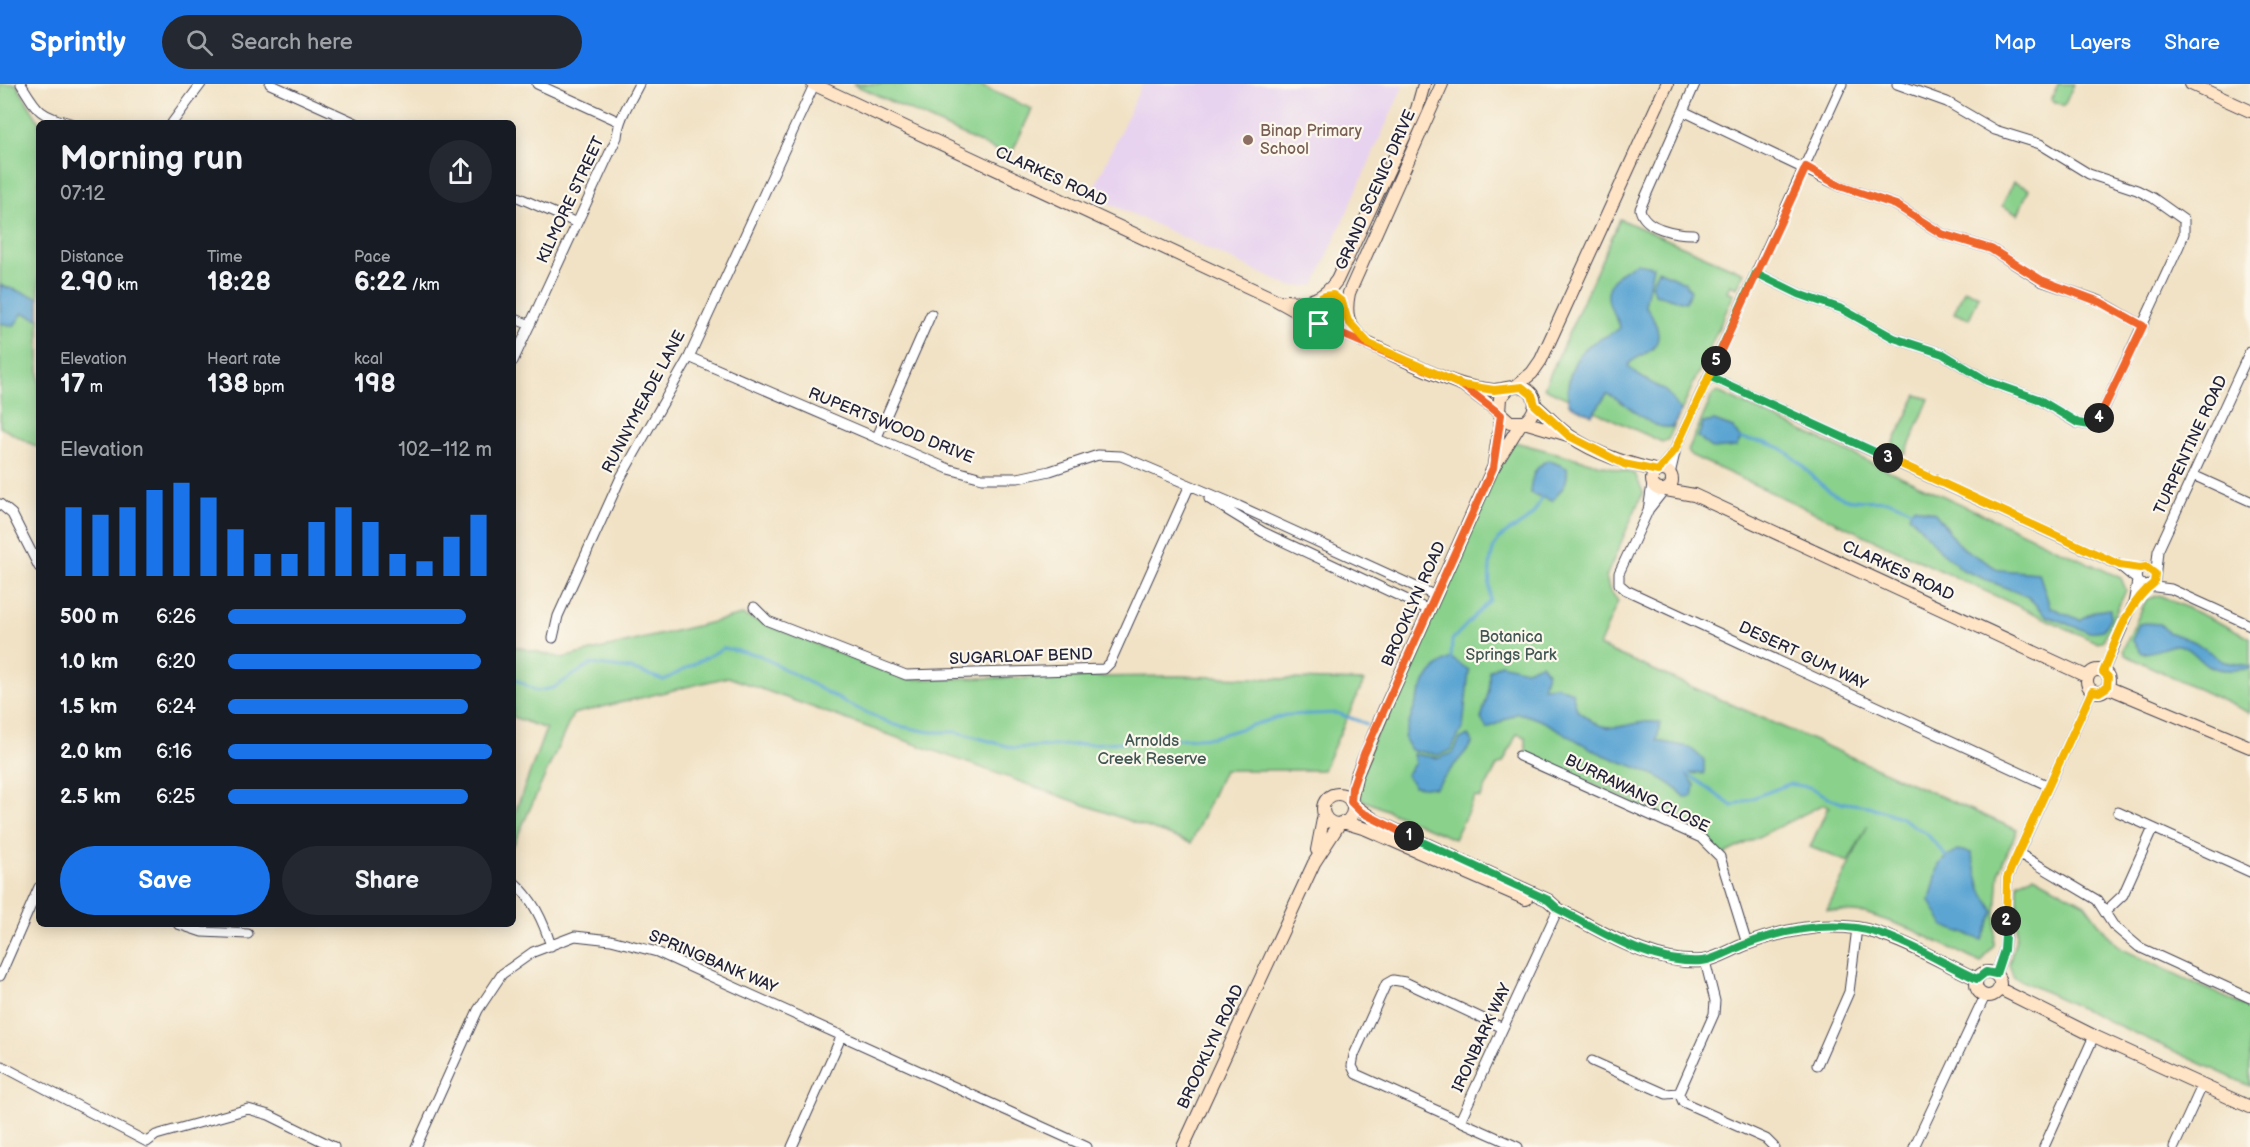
<!DOCTYPE html>
<html lang="en">
<head>
<meta charset="utf-8">
<style>
	body { margin:0; font-family:"Balsamiq Sans",sans-serif; background:#242831; color:#f1f3f6; height:100vh; display:flex; flex-direction:column; font-size:22px; white-space:nowrap }
	* { box-sizing:border-box; margin:0 }
	p { font-size:20px; color:#9ea1a6 }
	.icon { flex:none; width:33px; height:33px; fill:none; stroke:currentColor; stroke-width:2; stroke-linecap:round; stroke-linejoin:round }
	.map { position:relative; flex:1; overflow:hidden }
	.drawer { position:absolute; left:36px; top:36px; width:480px; height:807px; display:flex; flex-direction:column; background:#171b24; border-radius:9px; box-shadow:0 3px 15px #0003 }
	.drawer>* { flex:none }
	.pin { position:absolute; display:grid; place-items:center; width:51px; height:51px; color:#fff; margin:-26px; border-radius:12px; box-shadow:0 3px 9px #0006 }
	.km { position:absolute; width:30px; height:30px; margin:-15px; border-radius:50%; background:#222; color:#fff; font-size:16px; line-height:30px; text-align:center }
	.round { display:grid; place-items:center; flex:none; width:63px; height:63px; border-radius:32px; background:#242831 }
	.summary { display:flex; align-items:center; justify-content:space-between; height:102px; padding:0 24px }
	h1 { font-size:33px; font-weight:600; line-height:45px }
	.stats { display:grid; grid-template-columns:repeat(3,1fr); gap:9px; height:102px; padding:6px 24px }
	.stats div { display:grid; align-content:center }
	.stats b { font-size:26px; font-weight:600 }
	.stats small { font-size:16px; font-weight:400 }
	.stats p { font-size:16px }
	.chart { height:168px; padding:12px 24px }
	.chart p { display:flex; justify-content:space-between }
	.chart svg { width:100%; height:108px; margin-top:6px; stroke:#1a73e8; stroke-width:6 }
	.cta { display:flex; gap:12px; margin-top:auto; padding:12px 24px }
	.cta a { flex:1; height:69px; border-radius:36px; background:#1a73e8; color:#fff; font-size:24px; font-weight:600; line-height:69px; text-align:center }
	.cta a+a { background:#242831; color:#f1f3f6 }
	ul { padding:0 24px; list-style:none; font-size:20px }
	li { display:grid; grid-template-columns:96px 72px 1fr; align-items:center; height:45px }
	li i { height:15px; border-radius:8px; background:#1a73e8 }
	header { display:flex; align-items:center; gap:36px; box-sizing:border-box; height:84px; padding:0 30px; background:#1a73e8; color:#fff }
	header strong { font-size:28px }
	nav { display:flex; gap:33px; margin-inline-start:auto; font-size:21px }
	.search { width:420px; height:54px; background:#242831; display:flex; align-items:center; gap:15px; box-sizing:border-box; padding:0 21px; border-radius:33px; color:#9ea1a6; font-size:22px }
	.map>svg:first-child { display:block }
</style>
</head>
<body>
<header>
<strong>Sprintly</strong>
<div class="search"><svg class="icon" aria-label="search" viewBox="0 0 24 24"><circle cx="10" cy="10" r="6"/><path d="M15 15l6 6"/></svg>Search here</div>
<nav><a>Map</a><a>Layers</a><a>Share</a></nav>
</header>
<div class="map">
<svg width="2250" height="1063" viewBox="0 0 2250 1063">
	<rect width="100%" height="100%" fill="#fbf7ec"/>
	<filter id="ink" filterUnits="userSpaceOnUse"><feTurbulence type="fractalNoise" baseFrequency=".0167" numOctaves="2"/><feDisplacementMap in="SourceGraphic" scale="12" xChannelSelector="R" yChannelSelector="G"/><feConvolveMatrix kernelMatrix="1 2 1 2 8 2 1 2 1" color-interpolation-filters="sRGB"/></filter>
	<filter id="wash" filterUnits="userSpaceOnUse"><feTurbulence type="fractalNoise" baseFrequency=".008" numOctaves="4" result="noise"/><feDisplacementMap in="SourceGraphic" scale="24" xChannelSelector="R" yChannelSelector="G"/><feGaussianBlur stdDeviation="1.35" result="paint"/><feColorMatrix in="noise" values="0 0 0 0 0 0 0 0 0 0 0 0 0 0 0 0 0 1.4 0 .05"/><feComposite in="paint" operator="in"/></filter>
	<g filter="url(#wash)">
		<rect width="100%" height="100%" fill="#f1e2c5"/>
		<path fill="#e7d2ef" d="M1142 0H1404L1314 202H1289L1091 111Z"/>
		<path fill="#8ad18c" stroke="#567a64" stroke-width="1.5" d="M0 0H16L39 38 44 39H39V364L0 343Z
			M853 0H959L968 4 970 0H977L1032 25 1010 73Z
			M2058 0H2074L2064 22 2051 16Z
			M2013 98 2029 105 2018 130 2002 122Z
			M1620 135 1744 189 1737 204 1730 201 1727 207 1734 210 1668 356 1662 358 1544 304Z
			M1964 206 1979 212 1969 235 1954 229Z
			M1718 308 2121 494 2126 506 2103 557 2098 559 1690 371 1688 366 1713 310Z
			M1917 311 1929 315 1906 369 1892 362Z
			M1507 356 1635 390 1643 408 1606 493 1609 505 1618 517 1599 562 2017 746 1999 787 1994 861 1981 879 1911 845 1865 829 1827 826 1868 741 1848 778 1810 763 1828 723 1831 724 1824 720 1718 773 1703 751 1526 670V653L1517 650 1503 679 1497 682 1480 714 1475 713 1454 755 1358 714 1354 699Z
			M2159 511 2250 553V629L2125 571 2123 566 2146 516Z
			M742 531 905 595 1179 592 1364 597 1323 686H1224L1191 759 728 593 573 630 513 762V734L546 645 513 633V562L562 574Z
			M2034 792 2085 820 2106 849 2122 865 2250 925V1002L2013 893 2009 880 2017 851 2018 798Z"/>
		<path fill="#5ca5d3" stroke="#3f6487" stroke-width="1.5" d="M1636 179 1653 182 1645 221C1656 237 1668 259 1644 270 1637 274 1634 274 1628 281 1637 294 1653 298 1665 307 1671 312 1676 321 1681 327L1673 343C1647 347 1630 318 1607 310L1592 331 1569 320C1565 300 1572 272 1591 260 1600 254 1611 251 1620 244 1618 235 1613 230 1610 222 1602 201 1619 187 1636 179Z
			M1658 186 1685 198 1691 207 1685 218 1655 210 1651 201Z
			M0 201 39 214V235L23 229 14 242 0 239Z
			M1714 337 1733 344 1741 355 1736 363 1712 365 1698 353 1703 339Z
			M1548 376 1567 384C1569 399 1561 407 1552 417L1530 409C1531 394 1534 383 1548 376Z
			M1914 423 1935 429 1961 463 1999 486 2039 489 2050 523 2080 536 2095 527 2110 525V534L2103 546 2088 548 2063 538 2047 532 2028 513 1963 486 1941 467 1909 431Z
			M2145 539 2160 540 2168 548 2195 558 2224 578 2250 582V585C2236 586 2222 588 2209 582 2198 576 2192 563 2178 561 2169 560 2156 569 2142 569L2132 556 2139 540Z
			M1451 574 1469 586 1463 643 1451 666 1439 671 1411 666 1404 653C1415 626 1421 586 1451 574Z
			M1500 580 1526 586 1541 580 1547 588 1543 603 1558 602 1572 608 1577 626C1584 631 1594 640 1602 642 1622 647 1641 634 1660 639L1657 657 1689 663 1704 676V690L1686 689 1695 701 1693 712 1685 713C1663 689 1634 684 1604 671 1574 658 1549 635 1517 629L1487 645 1481 635 1489 606V587Z
			M1468 651 1473 659 1435 704 1414 702 1406 691 1415 679 1413 670 1439 674 1453 669 1460 655Z
			M1957 766 1971 769 1981 805 1994 828 1982 856 1944 842 1930 817 1939 780Z"/>
		<g fill="none" stroke-linecap="round" stroke-linejoin="round">
			<path stroke="#5ca5d3" stroke-width="3" d="M1741 355C1755 357 1770 358 1782 365 1805 378 1818 406 1844 414 1870 422 1884 408 1911 427
				M1451 574 1452 556 1490 516C1490 498 1486 465 1502 452 1522 437 1531 441 1541 414
				M513 594 537 607 553 604 591 580 631 585 664 596 724 564 759 571 848 620 894 641 930 648H957L1014 664 1213 653 1286 631 1337 629 1367 640
				M1686 688 1732 722 1789 700 1809 703 1838 718 1868 722 1900 733 1927 750 1947 773"/>
		</g>
	</g>
	<g filter="url(#ink)">
		<g fill="none" stroke-linecap="round" stroke-linejoin="round">
			<defs>
				<path id="street" d="M21 0C37 26 39 32 70 39
					M270 0 356 39
					M537 0 618 37
					M1683 27 1840 102 1896 121 1942 150 1991 165 2041 197 2100 217 2143 242
					M172 39 201 0
					M513 111 577 139
					M1693 150C1676 150 1644 145 1640 125L1695 0
					M1756 189 1799 210 1842 225 1894 254 1943 270 1987 297 2038 315 2077 339 2090 341 2100 333 2179 162 2184 150V136L2153 114 2137 106 2089 90 2040 60 1995 46 1947 18 1897 0
					M513 234 530 241
					M689 273 949 385 982 394H1018L1050 387 1098 371 1121 372 1239 422 1436 512
					M513 277 617 53C619 33 630 18 639 0
					M1709 292 2119 481 2136 495
					M877 353 931 230
					M1659 386 1675 366 1842 0
					M1670 390 1675 369
					M2193 391 2250 417
					M1652 400 1648 427 1619 489V500L1626 506 2049 702
					M1209 415 1263 448 1429 526
					M0 420 12 430 39 483
					M1649 425 1664 406
					M2154 488 2146 483C2138 483 2135 489 2137 497L2146 503 2155 496 2158 467 2250 267
					M2148 502 2171 505 2250 541
					M754 523 768 537 906 591 1104 585 1110 579 1189 403
					M553 554 558 532 621 393 689 273 814 1
					M2103 588 2133 520 2137 497
					M1519 672 1701 754 1720 773 1747 860
					M2118 728 2250 788
					M2018 769 2097 816 2113 841 2139 863 2250 914
					M513 797C533 815 543 836 551 862
					M2106 827 2123 811 2153 744
					M178 840 202 848 248 850
					M1705 877 1715 917 1714 930 1679 1009 1683 1018 1766 1055 1774 1063
					M1996 890 2004 866 2006 848 2007 794 2092 607
					M0 892 39 803
					M1592 977 1666 1010 1679 1009
					M0 981 147 1058 156 1051 248 1025 269 1031 334 1063
					M1817 981 1849 908 1857 844
					M1460 1037 1356 990 1352 982 1354 971 1386 900 1393 896 1405 898 1503 944
					M416 1063 478 926 502 890 533 868 575 852 611 856 657 868 1087 1063
					M792 1063 842 951
					M1518 1063 1460 1037 1558 825
					M1914 1063 1985 912
					M2044 1063 2094 952
					M2174 1063 2202 1002"/>
				<path id="secondary" d="M813 0 1276 216 1319 240
					M2191 0 2250 27
					M1286 217C1309 220 1324 215 1337 196L1417 25 1424 0
					M1328 243C1374 259 1416 285 1461 300 1470 303 1483 305 1493 306 1505 306 1518 298 1529 307 1540 317 1534 331 1524 338H1510L1499 328 1500 314 1509 304
					M1363 255C1347 241 1345 229 1349 209L1442 0
					M1463 301 1499 328
					M1516 302 1532 289 1541 276 1667 0
					M1535 321C1547 331 1558 344 1570 352 1597 371 1627 379 1658 387
					M1524 338 1568 351
					M1494 380 1501 331
					M1652 396a10 10 0 1 1 20 0a10 10 0 1 1-20 0Z
					M1666 406 1694 411 2088 593
					M2087 597a11 11 0 1 1 22 0a11 11 0 1 1-22 0Z
					M2107 603 2250 663
					M1323 725a15 15 0 1 1 30 0a15 15 0 1 1-30 0Z
					M1351 718 1356 693 1386 622 1493 384 1521 339
					M1352 720 1376 737 1548 816 1558 825C1602 847 1651 881 1702 877 1715 876 1731 866 1744 861 1778 848 1819 839 1856 844 1895 850 1940 878 1977 895
					M1343 738 1366 745 1526 815
					M1317 766 1324 730
					M1976 900a12 12 0 1 1 24 0a12 12 0 1 1-24 0Z
					M2000 905 2094 952 2250 1023
					M1183 1063 1314 779 1340 739"/>
			</defs>
			<use href="#street" stroke="#413f50" stroke-width="11"/>
			<use href="#secondary" stroke="#413f50" stroke-width="14"/>
			<use href="#street" stroke="#fff" stroke-width="9"/>
			<use href="#secondary" stroke="#ffe4c6" stroke-width="12"/>
		</g>
	</g>
	<g fill="none" stroke-linecap="round" stroke-linejoin="round" filter="url(#ink)">
		<defs>
			<path id="split-1" d="M1319 240 1462 301 1501 331 1493 384 1364 670 1352 704 1351 718 1361 728 1409 752"/>
			<path id="split-2" d="M1409 752 1548 816 1558 825C1602 847 1651 881 1702 877 1715 876 1731 866 1744 861 1778 848 1819 839 1856 844 1898 850 1939 878 1977 895L1986 888 1996 890 2004 866 2006 837"/>
			<path id="split-3" d="M1888 374 2120 481 2140 484 2146 483 2155 490 2154 499C2127 519 2116 557 2103 588L2108 593 2107 603 2099 608 2092 607 2013 780 2007 794 2006 837"/>
			<path id="split-4" d="M1888 374 1709 292 1756 189 1799 210 1842 225 1894 254 1943 270 1987 297 2038 315 2078 339 2090 341 2099 334"/>
			<path id="split-5" d="M1716 277 1806 83 1840 102 1896 121 1942 150 1991 165 2041 196 2100 218 2143 242 2099 334"/>
			<path id="split-6" d="M1319 240C1308 226 1316 211 1333 211L1342 218 1348 237 1369 260 1462 301 1494 306 1522 303 1532 311 1535 321 1569 352 1624 380 1658 387 1675 366 1716 277"/>
		</defs>
		<use href="#split-1" stroke="#fff" stroke-width="12"/>
		<use href="#split-2" stroke="#fff" stroke-width="12"/>
		<use href="#split-3" stroke="#fff" stroke-width="12"/>
		<use href="#split-4" stroke="#fff" stroke-width="12"/>
		<use href="#split-5" stroke="#fff" stroke-width="12"/>
		<use href="#split-6" stroke="#fff" stroke-width="12"/>
		<use href="#split-1" stroke="#f0652b" stroke-width="8"/>
		<use href="#split-2" stroke="#22a559" stroke-width="8"/>
		<use href="#split-3" stroke="#f5b400" stroke-width="8"/>
		<use href="#split-4" stroke="#22a559" stroke-width="8"/>
		<use href="#split-5" stroke="#f0652b" stroke-width="8"/>
		<use href="#split-6" stroke="#f5b400" stroke-width="8"/>
	</g>
	<circle fill="#8d6e63" stroke="#fbf7ec" stroke-width="2" cx="1248" cy="56" r="6"/>
	<g text-anchor="middle" dominant-baseline="central" stroke-width="4.5" stroke-linejoin="round" paint-order="stroke">
		<g font-size="16" fill="#785e54" stroke="#fbf7ec" text-anchor="start">
			<text x="1260" y="47">Binap Primary<tspan x="1260" dy="18">School</tspan></text>
		</g>
		<g font-size="16" fill="#22223b" stroke="#fbf7ec">
			<text transform="translate(1051 93) rotate(25)">CLARKES ROAD</text>
			<text transform="translate(1376 106) rotate(-66)">GRAND SCENIC DRIVE</text>
			<text transform="translate(571 116) rotate(-65)">KILMORE STREET</text>
			<text transform="translate(644 318) rotate(-62)">RUNNYMEADE LANE</text>
			<text transform="translate(891 342) rotate(22)">RUPERTSWOOD DRIVE</text>
			<text transform="translate(2191 361) rotate(-65)">TURPENTINE ROAD</text>
			<text transform="translate(1898 487) rotate(25)">CLARKES ROAD</text>
			<text transform="translate(1414 520) rotate(-66)">BROOKLYN ROAD</text>
			<text transform="translate(1803 572) rotate(25)">DESERT GUM WAY</text>
			<text transform="translate(1021 573) rotate(-2)">SUGARLOAF BEND</text>
			<text transform="translate(1637 710) rotate(26)">BURRAWANG CLOSE</text>
			<text transform="translate(713 878) rotate(23)">SPRINGBANK WAY</text>
			<text transform="translate(1482 954) rotate(-65)">IRONBARK WAY</text>
			<text transform="translate(1211 963) rotate(-65)">BROOKLYN ROAD</text>
		</g>
		<g font-size="16" fill="#415753" stroke="#fbf7ec">
			<text x="1511" y="553">Botanica<tspan x="1511" dy="18">Springs Park</tspan></text>
			<text x="1152" y="657">Arnolds<tspan x="1152" dy="18">Creek Reserve</tspan></text>
		</g>
	</g>
</svg>
<div class="pin" style="left:1319px;top:240px;background:#1e9e55"><svg class="icon" aria-label="arrive" viewBox="0 0 24 24"><path d="M6 21V4h12l-3 4 3 4H6"/></svg></div>
<b class="km" style="left:1409px;top:752px">1</b>
<b class="km" style="left:2006px;top:837px">2</b>
<b class="km" style="left:1888px;top:374px">3</b>
<b class="km" style="left:2099px;top:334px">4</b>
<b class="km" style="left:1716px;top:277px">5</b>
<section class="drawer">
<div class="summary"><div><h1>Morning run</h1><p>07:12</p></div><a class="round"><svg class="icon" aria-label="share" viewBox="0 0 24 24"><path d="M12 15V3M7 8l5-5 5 5M5 13v7h14v-7"/></svg></a></div>
<div class="stats">
<div><p>Distance</p><b>2.90<small> km</small></b></div>
<div><p>Time</p><b>18:28</b></div>
<div><p>Pace</p><b>6:22<small> /km</small></b></div>
</div>
<div class="stats">
<div><p>Elevation</p><b>17<small> m</small></b></div>
<div><p>Heart rate</p><b>138<small> bpm</small></b></div>
<div><p>kcal</p><b>198</b></div>
</div>
<div class="chart"><p><span>Elevation</span>102–112 m</p>
<svg viewBox="0 0 160 44" preserveAspectRatio="none"><path d="M5 44V16M15 44V19M25 44V16M35 44V9M45 44V6M55 44V12M65 44V25M75 44V35M85 44V35M95 44V22M105 44V16M115 44V22M125 44V35M135 44V38M145 44V28M155 44V19"/></svg>
</div>
<ul>
<li><b>500 m</b>6:26<i style="width:90%"></i></li>
<li><b>1.0 km</b>6:20<i style="width:96%"></i></li>
<li><b>1.5 km</b>6:24<i style="width:91%"></i></li>
<li><b>2.0 km</b>6:16<i style="width:100%"></i></li>
<li><b>2.5 km</b>6:25<i style="width:91%"></i></li>
</ul>
<div class="cta"><a>Save</a><a>Share</a></div>
</section>
</div>
</body>
</html>
